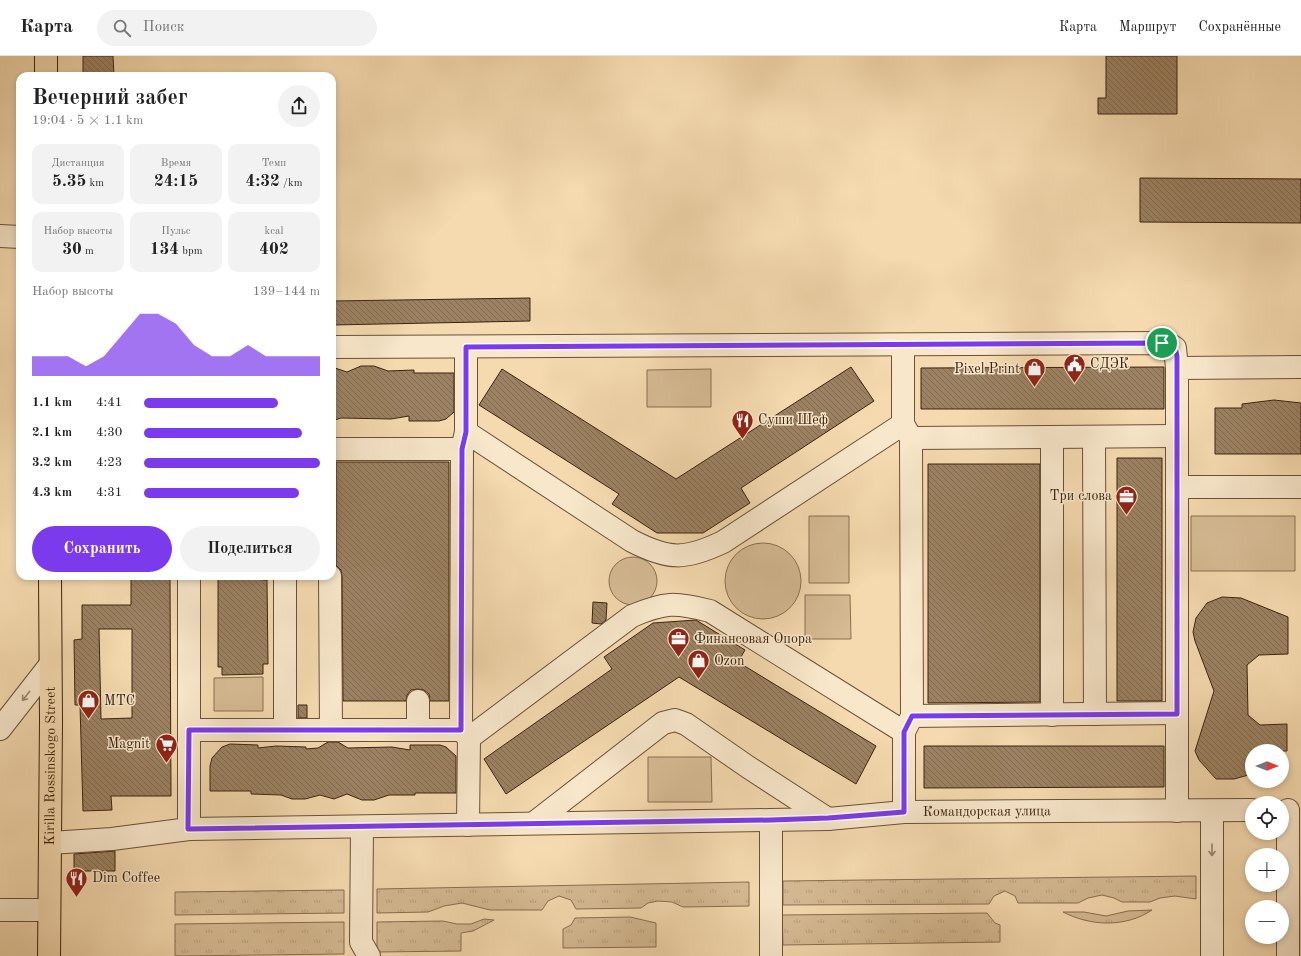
<!DOCTYPE html>
<html lang="ru">
<head>
<meta charset="utf-8">
<style>
	body { margin:0; font-family:"Old Standard TT",serif; background:#f2f2f2; color:#222; height:100vh; display:flex; flex-direction:column; font-size:15px; white-space:nowrap }
	* { box-sizing:border-box; margin:0 }
	p { font-size:13px; color:#767676 }
	.icon { flex:none; width:22px; height:22px; fill:none; stroke:currentColor; stroke-width:2; stroke-linecap:round; stroke-linejoin:round }
	.map { position:relative; flex:1; overflow:hidden }
	.panel { position:absolute; left:16px; top:16px; width:320px; height:508px; display:flex; flex-direction:column; background:#fff; border-radius:12px; box-shadow:0 2px 6px #0003 }
	.panel>* { flex:none }
	.needle { width:26px; rotate:90deg }
	.tools { position:absolute; left:1245px; top:688px; display:grid; gap:8px }
	.tools a { display:grid; place-items:center; width:44px; height:44px; border-radius:50%; background:#fff; box-shadow:0 2px 6px #0003; font-size:20px }
	.pin { position:absolute; display:grid; place-items:center; width:34px; height:34px; color:#fff; margin:-17px; border:2px solid #fff; border-radius:50%; box-shadow:0 1px 4px #0007 }
	.round { display:grid; place-items:center; flex:none; width:42px; height:42px; border-radius:21px; background:#f2f2f2 }
	.summary { display:flex; align-items:center; justify-content:space-between; height:68px; padding:0 16px }
	h1 { font-size:22px; font-weight:700; line-height:30px }
	.metrics { display:grid; grid-template-columns:repeat(3,1fr); gap:6px; height:68px; padding:4px 16px }
	.metrics div { display:grid; align-content:center; border-radius:10px; background:#f2f2f2; text-align:center }
	.metrics b { font-size:17px; font-weight:700 }
	.metrics small { font-size:11px; font-weight:400 }
	.metrics p { font-size:11px }
	.chart { height:112px; padding:8px 16px }
	.chart p { display:flex; justify-content:space-between }
	.chart svg { width:100%; height:72px; margin-top:4px; fill:#7c3aed; opacity:.7 }
	.button { display:flex; gap:8px; margin-top:auto; padding:8px 16px }
	.button a { flex:1; height:46px; border-radius:24px; background:#7c3aed; color:#fff; font-size:16px; font-weight:700; line-height:46px; text-align:center }
	.button a+a { background:#f2f2f2; color:#222 }
	ul { padding:0 16px; list-style:none; font-size:13px }
	li { display:grid; grid-template-columns:64px 48px 1fr; align-items:center; height:30px }
	li i { height:10px; border-radius:5px; background:#7c3aed }
	header { display:flex; align-items:center; gap:24px; box-sizing:border-box; height:56px; padding:0 20px; background:#fff; border-bottom:1px solid #e0e0e0 }
	header strong { font-size:19px }
	nav { display:flex; gap:22px; margin-inline-start:auto; font-size:14px }
	.search { width:280px; height:36px; background:#f2f2f2; display:flex; align-items:center; gap:10px; box-sizing:border-box; padding:0 14px; border-radius:22px; color:#767676; font-size:15px }
	.map>svg:first-child { display:block }
</style>
</head>
<body>
<header>
<strong>Карта</strong>
<div class="search"><svg class="icon" aria-label="search" viewBox="0 0 24 24"><circle cx="10" cy="10" r="6"/><path d="M15 15l6 6"/></svg>Поиск</div>
<nav><a>Карта</a><a>Маршрут</a><a>Сохранённые</a></nav>
</header>
<div class="map">
<svg width="1301" height="900" viewBox="0 0 1301 900">
	<defs>
		<pattern id="grass-tufts" width="24" height="20" patternUnits="userSpaceOnUse"><rect width="24" height="20" fill="#d6bb94"/><path d="M3 7l-1-3M5 7V3M7 7l1-3M15 17l-1-3M17 17v-4M19 17l1-3" fill="none" stroke="#b9a07f"/></pattern>
		<pattern id="building-back-hatch" width="6" height="6" patternUnits="userSpaceOnUse"><rect width="6" height="6" fill="#9c8263"/><path d="M-1 5l2 2M0 0l6 6M5-1l2 2" fill="none" stroke="#806a50"/></pattern>
	</defs>
	<rect width="100%" height="100%" fill="#f5daaf"/>
	<filter id="stains"><feTurbulence type="fractalNoise" baseFrequency=".005" numOctaves="4"/><feColorMatrix values="0 0 0 0 .2 0 0 0 0 .09 0 0 0 0 .02 0 0 0 .5 -.17"/></filter>
	<radialGradient id="worn" r=".72"><stop offset=".6" stop-color="#630" stop-opacity="0"/><stop offset="1" stop-color="#630" stop-opacity=".3"/></radialGradient>
	<path fill="url(#grass-tufts)" stroke="#896f52" d="M1196 820V843L1175 840 1160 842 1150 846H1122L1114 842 1102 839 1088 842 1078 847H1018L1015 840 1005 835 994 840 989 848 783 849V825Z
		M749 826V850L683 851 672 846 658 845 648 847 641 852 576 853 571 844 559 840 548 845 542 854H490L462 847 444 850 428 856 377 857V833Z
		M344 834V857L175 859V836Z
		M1152 854C1125 872 1090 870 1063 856H1084L1106 860 1128 855Z
		M987 857 995 867 1000 869V886L783 889 782 859Z
		M630 861 656 867V891L563 892V873L571 869 575 862Z
		M484 863 494 864 473 875 461 877V895L377 896V866L443 865 457 868H471Z
		M344 866V898L175 900V868Z"/>
	<path fill="#d6bb94" stroke="#896f52" d="M711 313V351H647V314Z
		M809 460H849V527H809Z
		M1191 460H1295V515H1191Z
		M725 525a38 38 0 1 1 76 0a38 38 0 1 1-76 0Z
		M609 525a24 24 0 1 1 48 0a24 24 0 1 1-48 0Z
		M805 539H850L851 583H805Z
		M263 621V655H214V622Z
		M648 701H711L712 746H648Z"/>
	<path fill="url(#building-back-hatch)" stroke="#3c2310" fill-rule="evenodd" d="M83 0H113L114 20H83Z
		M1106 0H1177V58H1098V42H1106Z
		M1140 122 1301 123V167L1140 166Z
		M530 242V265L332 269V245Z
		M361 310H374L388 315 414 314V317H454V356L446 363 439 365H409V360L391 363 341 362 332 365V311L347 316Z
		M851 311 874 345 741 432 750 447 703 477H657L612 448 619 438 479 349 502 313 676 423Z
		M1164 311V353H921V312Z
		M1274 344 1301 347V398H1215V352H1242V348Z
		M1117 402H1162V645H1117Z
		M336 406H449V645H430L429 638 424 634 418 633 411 634 407 639 406 645H343L342 520 341 514 336 509Z
		M928 408H1040V646L928 647Z
		M131 520H170L171 740H111L112 754 83 755 80 649H75L74 584 82 583V549H131ZM99 573H132V662L101 663Z
		M222 520H263V524H267L268 608H263V618L222 619V611H218V522H222Z
		M1222 541 1241 542 1288 561V598L1259 599 1247 609 1248 659 1260 669 1287 668V695H1252V718L1234 723H1216L1199 704 1195 695 1214 635 1195 585 1193 576 1196 562 1207 547Z
		M593 546 607 547 606 564 601 568 592 567Z
		M696 564 745 594 738 606 876 690 856 728 679 621 506 738 484 703 612 613 604 601 653 567Z
		M298 649H307V662H298Z
		M328 686H338L348 692 392 691 410 694V689H440L446 691 456 700V737H415V739H389L374 744H362L347 738 334 743 320 739 305 743H292L281 739 251 738V735H210V710L212 702 222 691 230 688 258 689V692L276 690 306 691V693L318 692Z
		M924 690H1164V731L924 732Z
		M115 795V815H74V798Z"/>
	<g fill="none" stroke-linecap="round" stroke-linejoin="round">
		<defs>
			<g id="minor">
				<path d="M0 180 20 181"/>
				<path d="M903 289V368L911 382 912 660 904 676V756"/>
				<path d="M332 291 1162 287 1169 288 1175 292 1177 312"/>
				<path d="M466 291V376L462 393 461 674 469 682 468 769"/>
				<path d="M466 376 632 485C669 504 685 504 723 486L903 368"/>
				<path d="M1052 381V659"/>
				<path d="M1094 381 1095 658"/>
				<path d="M911 382 1177 380"/>
				<path d="M332 393H462"/>
				<path d="M1177 431H1301"/>
				<path d="M285 520V674"/>
				<path d="M330 520 331 674"/>
				<path d="M418 645V674"/>
				<path d="M912 660 1177 657"/>
				<path d="M0 673 50 609"/>
				<path d="M189 674H461"/>
				<path d="M469 682 632 560C665 546 675 546 710 555L904 676"/>
				<path d="M1288 754V900"/>
				<path d="M1177 755V312L1301 311"/>
				<path d="M771 764V900"/>
				<path d="M534 767 663 667 675 664 686 668 748 711 828 763"/>
				<path d="M362 772 361 886 369 900"/>
				<path d="M189 773V520"/>
				<path id="s1" d="M50 787 112 783 189 773 771 764 828 763 904 756 1252 754"/>
				<path d="M0 854H49"/>
				<path d="M1212 900V755"/>
			</g>
			<g id="major">
				<path d="M46 0V20"/>
				<path id="s2" d="M49 900 51 666 50 520"/>
			</g>
		</defs>
		<use href="#minor" stroke="#6a5138" stroke-width="24"/>
		<use href="#major" stroke="#3c2310" stroke-width="24"/>
		<use href="#minor" stroke="#f8e7cb" stroke-width="22"/>
		<use href="#major" stroke="#f5daaf" stroke-width="22"/>
	</g>
	<defs><path id="oneway-shaft" d="M-6 0H5M1.5-3L5.5 0L1.5 3" fill="none" stroke-width="1.6" stroke-linecap="round" stroke-linejoin="round"/></defs>
	<g stroke="#9a856e">
		<use href="#oneway-shaft" transform="translate(26 640) rotate(128)"/>
		<use href="#oneway-shaft" transform="translate(1212 794) rotate(90)"/>
	</g>
	<g fill="none" stroke-linecap="round" stroke-linejoin="round">
		<defs>
			<path id="route" d="M1162 287 1170 288 1175 292 1177 300V658L912 660 904 676V756L828 762 771 764 188 773 189 674H461L462 393 466 376V291Z"/>
		</defs>
		<use href="#route" stroke="#fff" stroke-width="8"/>
		<use href="#route" stroke="#7c3aed" stroke-width="5"/>
	</g>
	<defs>
		<symbol id="civic-pin" viewBox="-11 -11 22 30"><path d="M0 17L-7.5 6A9.5 9.5 0 1 1 7.5 6Z" fill="#8f2418" stroke="#f8e7cb"/><path d="M-.6-6.5H3V-4.5H.6V-3L4-1V1h2V6H-6V1h2V-1L-.6-3ZM-1.2 2.5V6h2.4V2.5Z" fill="#fff"/></symbol>
		<symbol id="shop-pin" viewBox="-11 -11 22 30"><path d="M0 17L-7.5 6A9.5 9.5 0 1 1 7.5 6Z" fill="#8f2418" stroke="#f8e7cb"/><path d="M-5-2.5h2.3a2.7 3.5 0 0 1 5.4 0H5L5.5 6h-11ZM-1.5-2.5h3a1.5 2.3 0 0 0-3 0Z" fill="#fff"/></symbol>
		<symbol id="restaurant-pin" viewBox="-11 -11 22 30"><path d="M0 17L-7.5 6A9.5 9.5 0 1 1 7.5 6Z" fill="#8f2418" stroke="#f8e7cb"/><path d="M-5-6h1v4h1v-4h1v4h1v-4h1v5L-1.5 .5V6h-2V.5L-5-1ZM5-6V6H3V1.5H1.5Q1.5-4 5-6Z" fill="#fff"/></symbol>
		<symbol id="office-pin" viewBox="-11 -11 22 30"><path d="M0 17L-7.5 6A9.5 9.5 0 1 1 7.5 6Z" fill="#8f2418" stroke="#f8e7cb"/><path d="M-6-3h4V-5.5h4V-3h4V5H-6ZM-1-4.5V-3h2v-1.5ZM-6 0V1H6V0Z" fill="#fff"/></symbol>
		<symbol id="supermarket-pin" viewBox="-11 -11 22 30"><path d="M0 17L-7.5 6A9.5 9.5 0 1 1 7.5 6Z" fill="#8f2418" stroke="#f8e7cb"/><path d="M-6-5.5h2.5l.6 2H6L4.5 2H-2.5L-4.4-4H-6ZM-1.5 3.2a1.3 1.3 0 1 0 .1 0ZM3 3.2a1.3 1.3 0 1 0 .1 0Z" fill="#fff"/></symbol>
	</defs>
	<g fill-rule="evenodd">
		<use href="#civic-pin" x="1062" y="296" width="25" height="34"/>
		<use href="#shop-pin" x="1022" y="300" width="25" height="34"/>
		<use href="#restaurant-pin" x="730" y="352" width="25" height="34"/>
		<use href="#office-pin" x="1114" y="428" width="25" height="34"/>
		<use href="#office-pin" x="666" y="570" width="25" height="34"/>
		<use href="#shop-pin" x="686" y="592" width="25" height="34"/>
		<use href="#shop-pin" x="76" y="632" width="25" height="34"/>
		<use href="#supermarket-pin" x="154" y="676" width="25" height="34"/>
		<use href="#restaurant-pin" x="64" y="810" width="25" height="34"/>
	</g>
	<g text-anchor="middle" dominant-baseline="central" stroke-width="3" stroke-linejoin="round" paint-order="stroke">
		<g font-size="14" fill="#3c2310" stroke="#f8e7cb" text-anchor="start">
			<text x="1090" y="308">СДЭК</text>
			<text x="1020" y="313" text-anchor="end">Pixel Print</text>
			<text x="758" y="364">Суши Шеф</text>
			<text x="1112" y="440" text-anchor="end">Три слова</text>
			<text x="694" y="583">Финансовая Опора</text>
			<text x="714" y="605">Ozon</text>
			<text x="104" y="645">МТС</text>
			<text x="150" y="688" text-anchor="end">Magnit</text>
			<text x="92" y="822">Dim Coffee</text>
		</g>
		<g font-size="14" fill="#3c2310" stroke="#f8e7cb">
			<text stroke="none"><textPath href="#s2" startOffset="190">Kirilla Rossinskogo Street</textPath></text>
			<text stroke="none"><textPath href="#s1" startOffset="938">Командорская улица</textPath></text>
		</g>
	</g>
	<rect width="100%" height="100%" filter="url(#stains)"/>
	<rect width="100%" height="100%" fill="url(#worn)"/>
</svg>
<div class="tools">
<a><svg class="needle" viewBox="-14 -14 28 28"><path d="M0-13l5 13h-10z" fill="#e53935"/><path d="M0 13l5-13h-10z" fill="#767676"/></svg></a>
<a><svg class="icon" aria-label="locate" viewBox="0 0 24 24"><circle cx="12" cy="12" r="6"/><path d="M12 2v4M12 18v4M2 12h4M18 12h4"/></svg></a>
<a>+</a>
<a>−</a>
</div>
<div class="pin" style="left:1162px;top:287px;background:#1e9e55"><svg class="icon" aria-label="arrive" viewBox="0 0 24 24"><path d="M6 21V4h12l-3 4 3 4H6"/></svg></div>
<section class="panel">
<div class="summary"><div><h1>Вечерний забег</h1><p>19:04 · 5 × 1.1 km</p></div><a class="round"><svg class="icon" aria-label="share" viewBox="0 0 24 24"><path d="M12 15V3M7 8l5-5 5 5M5 13v7h14v-7"/></svg></a></div>
<div class="metrics">
<div><p>Дистанция</p><b>5.35<small> km</small></b></div>
<div><p>Время</p><b>24:15</b></div>
<div><p>Темп</p><b>4:32<small> /km</small></b></div>
</div>
<div class="metrics">
<div><p>Набор высоты</p><b>30<small> m</small></b></div>
<div><p>Пульс</p><b>134<small> bpm</small></b></div>
<div><p>kcal</p><b>402</b></div>
</div>
<div class="chart"><p><span>Набор высоты</span>139–144 m</p>
<svg viewBox="0 0 160 44" preserveAspectRatio="none"><path d="M0 44V32L10 32L20 32L30 38L40 32L50 19L60 6L70 6L80 12L90 25L100 32L110 32L120 25L130 32L140 32L150 32L160 32V44z"/></svg>
</div>
<ul>
<li><b>1.1 km</b>4:41<i style="width:76%"></i></li>
<li><b>2.1 km</b>4:30<i style="width:90%"></i></li>
<li><b>3.2 km</b>4:23<i style="width:100%"></i></li>
<li><b>4.3 km</b>4:31<i style="width:88%"></i></li>
</ul>
<div class="button"><a>Сохранить</a><a>Поделиться</a></div>
</section>
</div>
</body>
</html>
